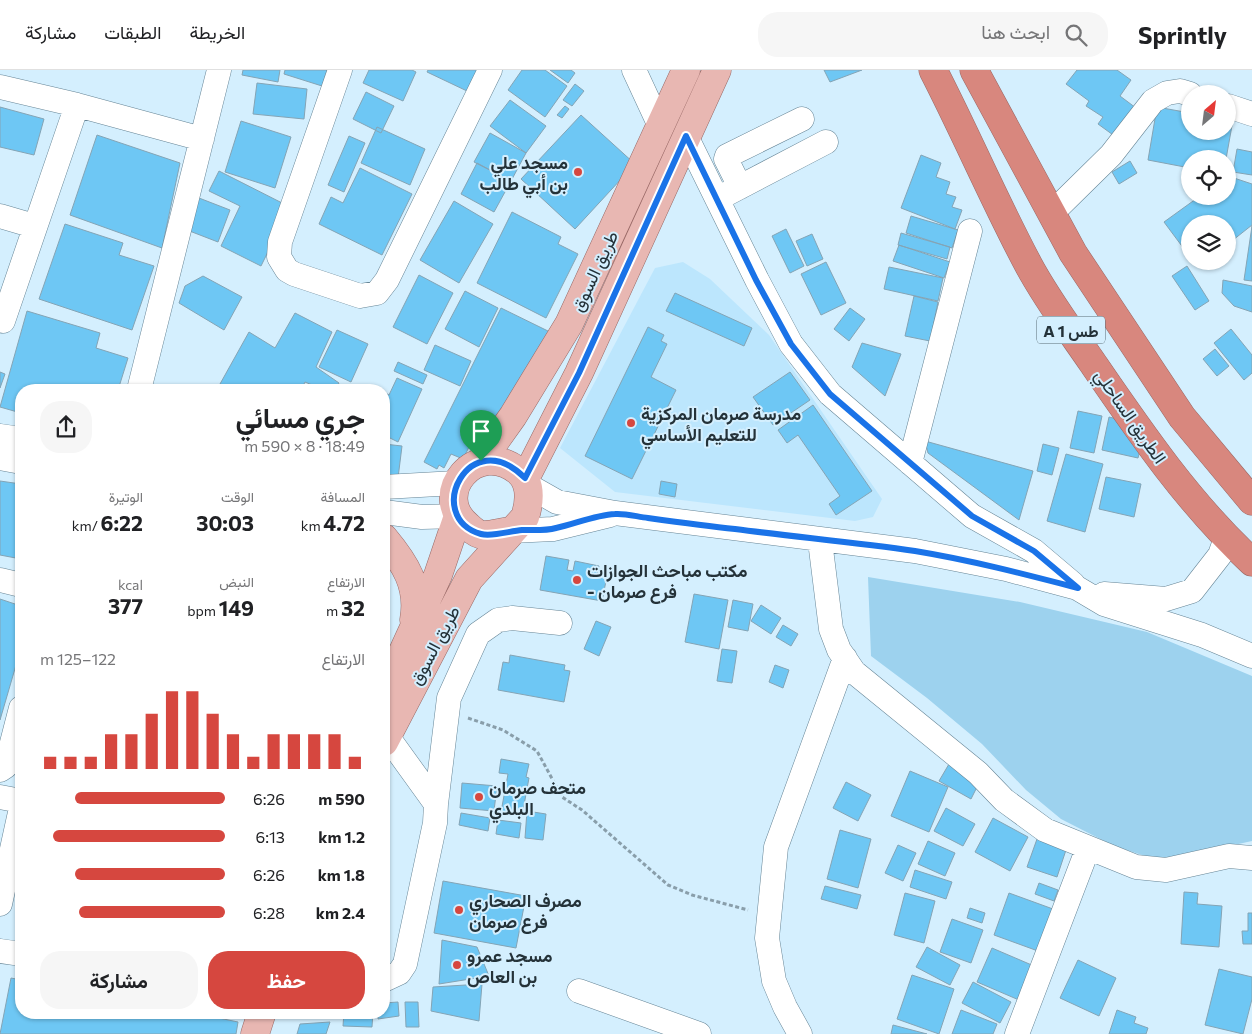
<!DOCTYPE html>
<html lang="ar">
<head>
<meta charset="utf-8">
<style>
	body { margin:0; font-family:Commissioner,Vazirmatn,sans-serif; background:#f6f6f6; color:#202124; direction:rtl; height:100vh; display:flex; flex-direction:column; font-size:19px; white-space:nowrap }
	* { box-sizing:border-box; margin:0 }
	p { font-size:16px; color:#757577 }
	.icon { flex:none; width:28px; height:28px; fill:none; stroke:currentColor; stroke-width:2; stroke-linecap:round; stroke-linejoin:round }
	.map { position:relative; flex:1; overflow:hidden; direction:ltr }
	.panel { position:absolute; left:15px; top:314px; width:375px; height:635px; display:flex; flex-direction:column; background:#fff; border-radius:20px; box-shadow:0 1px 4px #0004; direction:rtl }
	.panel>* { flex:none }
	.needle { width:32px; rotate:28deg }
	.fabs { position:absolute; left:1181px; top:15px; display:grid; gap:10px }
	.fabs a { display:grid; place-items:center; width:55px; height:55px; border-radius:50%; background:#fff; box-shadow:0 1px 4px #0004; font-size:25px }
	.pin { position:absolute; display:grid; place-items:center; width:42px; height:42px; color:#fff; margin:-51px -21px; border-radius:50% 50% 50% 0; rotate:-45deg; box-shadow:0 0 5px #0007 }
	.pin .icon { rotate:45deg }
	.round { display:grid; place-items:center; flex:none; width:52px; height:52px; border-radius:20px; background:#f6f6f6 }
	.summary { display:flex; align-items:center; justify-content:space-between; height:85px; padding:0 25px }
	h1 { font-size:28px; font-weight:700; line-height:38px }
	.figures { display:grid; grid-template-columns:repeat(3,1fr); gap:8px; height:85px; padding:5px 25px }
	.figures div { display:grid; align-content:center }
	.figures b { font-size:21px; font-weight:700 }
	.figures small { font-size:14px; font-weight:400 }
	.figures p { font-size:14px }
	.chart { height:140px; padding:10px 25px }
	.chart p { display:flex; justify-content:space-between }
	.chart svg { width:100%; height:90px; margin-top:5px; stroke:#d6473f; stroke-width:6 }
	.button { display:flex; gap:10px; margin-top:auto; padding:10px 25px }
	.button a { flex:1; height:58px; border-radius:20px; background:#d6473f; color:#fff; font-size:20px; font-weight:700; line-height:58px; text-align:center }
	.button a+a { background:#f6f6f6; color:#202124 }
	ul { padding:0 25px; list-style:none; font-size:16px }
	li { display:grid; grid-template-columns:80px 60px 1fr; align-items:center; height:38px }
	li i { height:12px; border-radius:6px; background:#d6473f }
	header { display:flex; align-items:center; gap:30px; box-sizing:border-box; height:70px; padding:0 25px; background:#fff; border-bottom:1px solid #e0e0e0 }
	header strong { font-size:24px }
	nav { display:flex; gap:28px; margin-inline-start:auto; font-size:18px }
	.search { width:350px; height:45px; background:#f6f6f6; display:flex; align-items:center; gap:12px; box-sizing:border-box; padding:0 18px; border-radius:20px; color:#757577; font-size:19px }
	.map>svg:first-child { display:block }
</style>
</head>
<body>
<header>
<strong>Sprintly</strong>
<div class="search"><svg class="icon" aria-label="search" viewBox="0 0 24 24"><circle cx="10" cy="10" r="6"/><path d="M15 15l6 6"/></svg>ابحث هنا</div>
<nav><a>الخريطة</a><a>الطبقات</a><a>مشاركة</a></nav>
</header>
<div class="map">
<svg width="1252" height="964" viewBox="0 0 1252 964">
	<rect width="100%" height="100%" fill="#d4effe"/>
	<path fill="#bce6fd" d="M683 192 710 209 769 265 882 429 873 447 855 451 615 422 560 378 655 198Z"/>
	<path fill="#9dd2ee" d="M868 507 1020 532 1147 562 1252 606V771L1161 791 1114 776 1061 749 1026 720 982 674 927 628 871 586Z"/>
	<path fill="#6ec7f4" stroke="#84a4b5" d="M243 0H280L278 12 242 5Z
		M285 0H327L322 16 284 4Z
		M369 0H412L416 2 403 31 363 13Z
		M428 0H478L467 21 427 2Z
		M522 0H545L567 16 545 47 508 20Z
		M550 0H571L575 3 568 13Z
		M824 0H862L830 12Z
		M1077 0H1117L1131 10 1120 26 1140 41 1120 70 1098 54 1103 47 1086 36 1089 31 1066 14Z
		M257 13 307 19 304 49 253 44Z
		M575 14 584 21 572 36 563 30Z
		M366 22 394 36 381 63 353 49Z
		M510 30 546 56 526 83 490 56Z
		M565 36 569 39 562 48 557 45Z
		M0 37 44 49 34 85 0 77Z
		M1157 37 1190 43V61H1228V49L1233 50 1226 89H1190V98L1148 90Z
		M581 45 635 94 575 159 521 109Z
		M241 51 291 67 275 118 225 102Z
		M377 57 425 79 410 115 361 93Z
		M490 63 526 83 511 111 474 92Z
		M97 65 180 93 162 178 70 145Z
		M349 66 365 73 344 122 328 115Z
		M1237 79 1252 82V105L1233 102Z
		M921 85 941 93 936 107 950 112 946 124 956 127 952 137 962 140 955 159 901 138Z
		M1130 91 1137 103 1119 114 1112 102Z
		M477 93 511 111 494 142 461 124Z
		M360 98 412 124 382 185 319 154 331 127 343 133Z
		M219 101 290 137 261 196 221 176 240 136 209 121Z
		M1228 106 1252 114V155L1228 174V154H1190V187L1164 152 1200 126H1228Z
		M199 128 230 140 218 172 187 160Z
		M454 131 493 154 459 213 420 190Z
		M512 142 561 167 558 174 578 184 546 248 477 213Z
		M911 146 958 160 952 178 906 163Z
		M65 154 123 173 119 185 154 196 132 260 39 229Z
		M1252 156V211L1244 210Z
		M786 159 804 196 790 203 772 166Z
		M901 163 950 177 947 189 898 175Z
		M812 164 823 189 807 196 796 171Z
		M899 175 950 192 944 208 893 191Z
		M826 192 846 233 821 245 801 204Z
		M1187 196 1209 231 1195 240 1172 206Z
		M889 197 943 208 938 231 884 219Z
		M419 205 453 223 427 274 393 257Z
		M203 206 242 227 224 260 179 233 185 216Z
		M1223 210 1252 216V242L1234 236 1222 223Z
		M465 221 498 238 479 277 445 259Z
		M675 223 752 258 744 276 666 241Z
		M914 226 938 232 930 271 905 266Z
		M501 238 550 262 490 364 478 377 471 373 463 389 451 384 444 398 439 395 437 399 424 392Z
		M850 238 865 249 849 271 834 259Z
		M27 241 100 263 96 278 128 288 118 320H21V343L0 337Z
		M295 243 332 262 316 297 339 313 335 320H324L305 312 301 320H228L220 314 249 262 275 278Z
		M648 257 664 265 661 271 667 274 651 307 676 320 632 409 585 386Z
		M1231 259 1252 285V303L1244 310 1214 273Z
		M337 260 368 274 351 312 319 297Z
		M862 273 901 284 885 326 852 297Z
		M435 275 471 291 460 316 424 300Z
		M1215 279 1229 296 1217 306 1203 289Z
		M398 292 427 305 423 314 394 301Z
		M0 302 5 304 0 318Z
		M790 302 810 330 773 355 753 327Z
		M397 308 422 319 398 372 384 365V322L389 325Z
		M813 335 872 421 836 445 829 434 840 426 798 365 787 373 778 360Z
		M1078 341 1102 346 1094 383 1070 378Z
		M1109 347 1146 356 1138 388 1102 380Z
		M925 371 1033 401 1019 450 928 383Z
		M384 374 402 376 398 408 384 406Z
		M1043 374 1059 378 1052 405 1037 401Z
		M1066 384 1103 394 1085 462 1047 451Z
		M1106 407 1141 414 1134 447 1099 439Z
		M0 411 21 414V489L0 485Z
		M661 411 677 414 675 427 659 424Z
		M546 486 569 490 567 500 573 501 575 491 599 496 597 504 607 506 602 531 540 520Z
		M694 524 728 530 719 579 685 572Z
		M0 529 21 536V578L0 650Z
		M733 530 753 534 748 561 728 557Z
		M761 535 781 548 771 564 751 551Z
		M596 551 611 557 599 586 584 579Z
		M783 555 798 564 791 576 776 567Z
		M722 579 737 581 732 613 717 611Z
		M510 585 565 595 564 600 570 601 564 632 498 620 503 592 509 593Z
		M775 595 789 600 783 618 769 612Z
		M501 689 529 694 526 707 529 708 522 746 501 742 508 704 499 703Z
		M949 694 980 711 971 729 939 711Z
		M910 701 948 717 929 762 891 746Z
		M846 712 871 725 858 751 833 738Z
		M462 713 497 716 494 741 460 738Z
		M946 738 975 754 963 776 934 761Z
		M527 741 546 744 543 770 525 768Z
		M461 743 490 748 488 761 459 755Z
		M993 748 1028 767 1010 801 975 782Z
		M498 750 521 753 519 768 496 764Z
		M840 760 871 769 858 818 827 809Z
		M1037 769 1066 780 1057 807 1027 797Z
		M928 771 955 783 945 806 918 794Z
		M898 775 916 783 903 811 885 803Z
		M915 800 952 812 946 829 910 817Z
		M443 811 526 826 516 878 434 863Z
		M1039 813 1058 820 1054 831 1035 824Z
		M825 816 861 825 857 839 821 829Z
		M1184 822 1198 823 1197 834 1222 836 1219 877 1181 874Z
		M905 823 935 831 924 873 894 865Z
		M1009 823 1053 839 1038 881 994 865Z
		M970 838 985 843 982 853 967 848Z
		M1248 843H1252V874H1243L1242 861H1248Z
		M952 849 983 860 971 893 940 882Z
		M442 870 477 877 489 906 439 914Z
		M927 877 960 895 950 915 916 897Z
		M992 878 1034 896 1019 930 977 912Z
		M1078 890 1116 908 1099 946 1060 928Z
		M1219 899 1252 907V929L1243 964 1205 955Z
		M912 905 954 919 939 964 897 949Z
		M11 908 21 910V942H190L238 952 236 964H0Z
		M973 912 1011 932 1000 953 962 933Z
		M482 914 479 951 431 941 433 917Z
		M398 932 399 946 378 949V942H384V933Z
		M405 932H418L419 957H406Z
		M961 940 997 954 993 964H952Z
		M1117 940 1136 947 1134 953 1148 958 1146 964H1109Z
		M344 942H373L372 957 343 956Z
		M330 952 326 964H297L300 954Z
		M893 955 927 964H891Z"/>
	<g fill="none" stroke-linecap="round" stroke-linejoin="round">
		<defs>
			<path id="minor" d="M340 0 280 172 279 187 287 200 294 204 360 226 377 223 387 210 490 0
				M634 0 660 56
				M0 17 77 35 202 69
				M1228 36 1252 44
				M686 66 757 210 791 274 830 324 972 446 1034 481 1073 514
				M740 117 726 89 727 86 802 49
				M717 129 826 72
				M1051 144 1111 85 1153 31 1167 23 1180 21 1190 24
				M0 146 34 156
				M3 251 77 35
				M139 320 219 0
				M0 366 21 369
				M0 388 21 392
				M910 393 970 161
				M527 415 557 432 615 443 915 481 1006 499 1077 518 1104 534 1202 565 1252 586
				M384 417 456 413
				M384 442 422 447 458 446
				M511 461 553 459 610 445
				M820 471 831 559 839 580 854 602 978 703 1004 730 1045 760 1136 797 1166 800 1229 786 1252 788
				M0 510 21 515
				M1104 524 1166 529 1192 521 1220 485 1226 468
				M0 700 6 696 21 638
				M0 727 21 731
				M436 734 449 628 478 564 498 550 512 548 560 553
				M0 834 21 738
				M0 881 21 884
				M384 910 399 903 405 894 435 753 436 734 387 666
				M579 921 699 964
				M800 964 785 937 774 911 767 868 776 777 845 588
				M1017 964 1088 778"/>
			<path id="major" d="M481 391 513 346 569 254 686 0
				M525 409 579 303 717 0
				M384 468C405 493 420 516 414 550
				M384 623 438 505 458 446
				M384 672 469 509 525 447C530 431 532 413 518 401 477 368 429 424 468 456 472 460 478 465 484 465 493 465 502 462 511 461
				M255 964 262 942"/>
			<path id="highway" d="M933 0C966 64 994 130 1028 194 1046 228 1070 260 1092 292 1140 362 1189 434 1252 492
				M974 0 1073 183 1182 347 1252 431"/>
		</defs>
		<use href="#minor" stroke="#668596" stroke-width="25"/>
		<use href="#major" stroke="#996966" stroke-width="29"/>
		<use href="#highway" stroke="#996966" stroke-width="29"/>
		<path stroke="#899eaa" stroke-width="3" stroke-dasharray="4 2.5" stroke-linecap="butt" d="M468 648 503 660 537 681 562 727 582 740 668 815 692 825 748 840"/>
		<use href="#minor" stroke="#fff" stroke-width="24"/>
		<use href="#major" stroke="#e8b7b2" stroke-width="28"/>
		<use href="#highway" stroke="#d8877e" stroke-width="28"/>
	</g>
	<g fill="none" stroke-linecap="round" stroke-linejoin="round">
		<defs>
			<path id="route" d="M686 66 756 210 791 274 830 324 972 446 1034 481 1078 518C1024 504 970 490 915 481 855 472 795 467 735 459 706 456 677 452 648 448 638 447 625 443 615 444 595 445 575 454 556 458 545 461 533 460 522 460 510 461 492 467 481 464 422 447 470 352 525 408L579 303Z"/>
		</defs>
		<use href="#route" stroke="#fff" stroke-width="10"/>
		<use href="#route" stroke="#1a73e8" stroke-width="6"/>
	</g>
	<g fill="#d6473f" stroke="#d4effe" stroke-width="2">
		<circle cx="578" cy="102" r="5"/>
		<circle cx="631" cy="353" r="5"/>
		<circle cx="577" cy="510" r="5"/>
		<circle cx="479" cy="727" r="5"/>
		<circle cx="459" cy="840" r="5"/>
		<circle cx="457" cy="895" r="5"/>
	</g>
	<g text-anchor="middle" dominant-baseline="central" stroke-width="4" stroke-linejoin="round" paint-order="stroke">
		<rect fill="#d4effe" stroke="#596b74" stroke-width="1" x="1037" y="246.5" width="68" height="27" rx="4"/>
		<g font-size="16" font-weight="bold" fill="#243239">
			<text x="1071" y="260">A 1 طس</text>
		</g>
		<g font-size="18" font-weight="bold" fill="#243239" stroke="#d4effe" text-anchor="start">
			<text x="568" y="92" text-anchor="end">مسجد علي<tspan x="568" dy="21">بن أبي طالب</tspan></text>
			<text x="641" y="343">مدرسة صرمان المركزية<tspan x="641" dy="21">للتعليم الأساسي</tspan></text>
			<text x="587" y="500">مكتب مباحث الجوازات<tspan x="587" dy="21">- فرع صرمان</tspan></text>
			<text x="489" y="717">متحف صرمان<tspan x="489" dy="21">البلدي</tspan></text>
			<text x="469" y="830">مصرف الصحاري<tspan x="469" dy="21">فرع صرمان</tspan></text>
			<text x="467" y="885">مسجد عمرو<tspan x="467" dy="21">بن العاص</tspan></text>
		</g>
		<g font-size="18" fill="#243239" stroke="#d4effe">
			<text transform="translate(594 201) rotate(-65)">طريق السوق</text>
			<text transform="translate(1131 346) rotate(55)">الطريق الساحلي</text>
			<text transform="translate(434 575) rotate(-62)">طريق السوق</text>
		</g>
	</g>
</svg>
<div class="fabs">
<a><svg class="needle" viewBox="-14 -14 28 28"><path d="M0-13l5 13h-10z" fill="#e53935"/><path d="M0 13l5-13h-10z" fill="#757577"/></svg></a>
<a><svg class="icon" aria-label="locate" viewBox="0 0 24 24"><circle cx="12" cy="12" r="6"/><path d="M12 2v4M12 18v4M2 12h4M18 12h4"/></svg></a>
<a><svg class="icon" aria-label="layers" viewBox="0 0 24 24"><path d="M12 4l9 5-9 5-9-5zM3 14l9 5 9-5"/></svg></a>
</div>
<div class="pin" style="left:481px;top:391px;background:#1e9e55"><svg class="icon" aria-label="arrive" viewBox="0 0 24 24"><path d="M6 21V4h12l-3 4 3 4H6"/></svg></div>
<section class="panel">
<div class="summary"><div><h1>جري مسائي</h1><p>18:49 · 8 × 590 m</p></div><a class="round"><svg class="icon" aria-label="share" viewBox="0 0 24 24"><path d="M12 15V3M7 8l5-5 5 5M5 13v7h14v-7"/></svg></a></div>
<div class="figures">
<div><p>المسافة</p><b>4.72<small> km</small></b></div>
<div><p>الوقت</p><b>30:03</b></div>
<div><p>الوتيرة</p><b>6:22<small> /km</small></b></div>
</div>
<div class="figures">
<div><p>الارتفاع</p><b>32<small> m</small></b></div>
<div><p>النبض</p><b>149<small> bpm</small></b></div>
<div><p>kcal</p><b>377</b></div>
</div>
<div class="chart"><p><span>الارتفاع</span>122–125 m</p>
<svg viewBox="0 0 160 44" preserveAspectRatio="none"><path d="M5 44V38M15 44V38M25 44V38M35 44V27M45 44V27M55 44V17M65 44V6M75 44V6M85 44V17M95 44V27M105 44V38M115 44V27M125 44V27M135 44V27M145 44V27M155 44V38"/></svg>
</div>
<ul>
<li><b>590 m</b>6:26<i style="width:81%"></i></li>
<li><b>1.2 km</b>6:13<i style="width:93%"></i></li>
<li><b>1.8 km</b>6:26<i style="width:81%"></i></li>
<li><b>2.4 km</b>6:28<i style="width:79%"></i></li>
</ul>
<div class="button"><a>حفظ</a><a>مشاركة</a></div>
</section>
</div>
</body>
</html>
